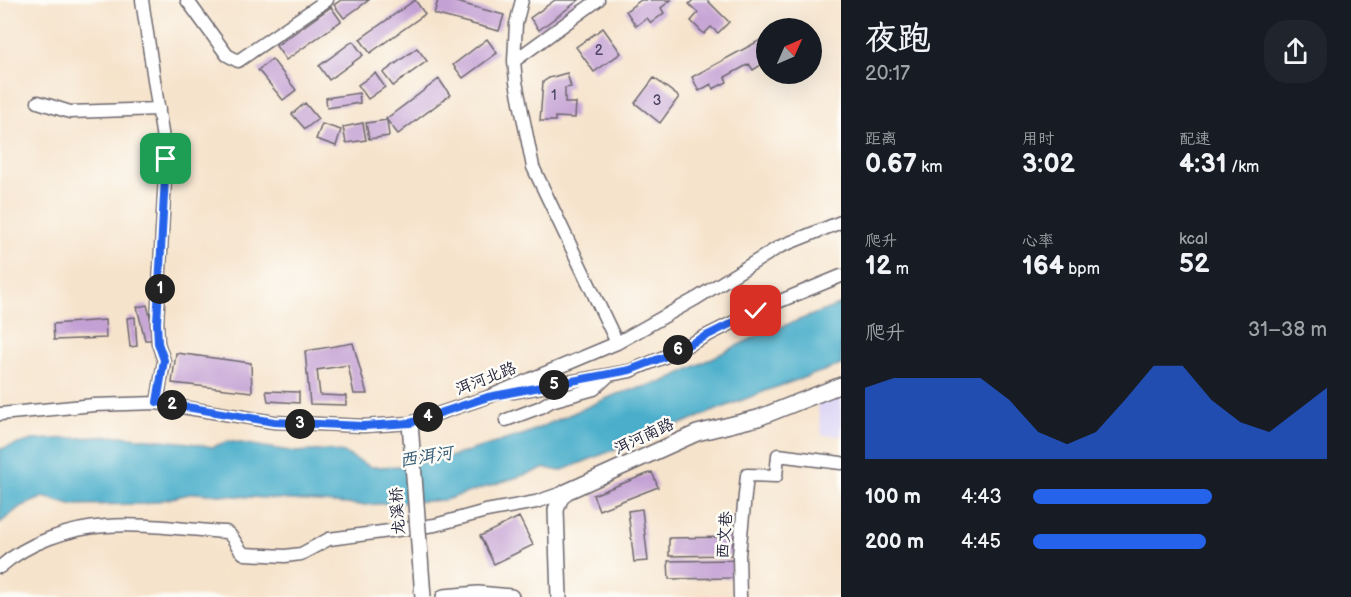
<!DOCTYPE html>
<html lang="zh">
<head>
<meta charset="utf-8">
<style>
	body { margin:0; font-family:"Balsamiq Sans","LXGW WenKai TC",sans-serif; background:#20242c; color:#f1f3f6; height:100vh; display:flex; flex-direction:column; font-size:22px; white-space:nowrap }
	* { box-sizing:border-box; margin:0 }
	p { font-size:20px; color:#9ea1a6 }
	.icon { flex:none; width:33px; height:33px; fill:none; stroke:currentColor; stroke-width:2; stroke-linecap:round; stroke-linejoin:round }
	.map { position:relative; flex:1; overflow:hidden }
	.sheet { display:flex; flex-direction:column; background:#171b24; width:510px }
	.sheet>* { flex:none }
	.needle { width:39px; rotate:45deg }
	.controls { position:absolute; left:756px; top:18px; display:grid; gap:12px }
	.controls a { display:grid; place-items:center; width:66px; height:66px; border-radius:50%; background:#171b24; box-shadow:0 6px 24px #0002; font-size:30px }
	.pin { position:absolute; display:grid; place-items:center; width:51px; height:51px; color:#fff; margin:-26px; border-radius:12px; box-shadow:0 3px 9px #0006 }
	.km { position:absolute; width:30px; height:30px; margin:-15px; border-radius:50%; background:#222; color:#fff; font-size:16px; line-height:30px; text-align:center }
	.round { display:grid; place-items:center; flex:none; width:63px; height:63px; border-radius:24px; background:#20242c }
	.headline { display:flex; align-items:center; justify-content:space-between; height:102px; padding:0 24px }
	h1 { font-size:33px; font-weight:600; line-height:45px }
	.metrics { display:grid; grid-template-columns:repeat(3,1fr); gap:9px; height:102px; padding:6px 24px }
	.metrics div { display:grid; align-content:center }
	.metrics b { font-size:26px; font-weight:600 }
	.metrics small { font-size:16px; font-weight:400 }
	.metrics p { font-size:16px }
	.chart { height:168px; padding:12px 24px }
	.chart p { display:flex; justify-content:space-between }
	.chart svg { width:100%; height:108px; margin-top:6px; fill:#2563eb; opacity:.7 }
	ul { padding:0 24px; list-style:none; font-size:20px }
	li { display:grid; grid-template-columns:96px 72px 1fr; align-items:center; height:45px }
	li i { height:15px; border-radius:8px; background:#2563eb }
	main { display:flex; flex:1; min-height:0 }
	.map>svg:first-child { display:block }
</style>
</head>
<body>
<main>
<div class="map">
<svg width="841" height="597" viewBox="0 0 841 597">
	<rect width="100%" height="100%" fill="#fdfcf7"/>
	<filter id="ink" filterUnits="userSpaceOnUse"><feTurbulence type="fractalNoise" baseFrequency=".0167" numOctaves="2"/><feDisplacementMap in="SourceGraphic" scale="12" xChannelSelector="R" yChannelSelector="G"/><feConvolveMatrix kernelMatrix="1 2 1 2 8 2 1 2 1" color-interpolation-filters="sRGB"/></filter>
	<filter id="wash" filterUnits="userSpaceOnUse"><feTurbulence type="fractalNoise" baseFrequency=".008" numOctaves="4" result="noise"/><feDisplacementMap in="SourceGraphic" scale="24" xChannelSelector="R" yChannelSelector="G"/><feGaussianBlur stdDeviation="1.35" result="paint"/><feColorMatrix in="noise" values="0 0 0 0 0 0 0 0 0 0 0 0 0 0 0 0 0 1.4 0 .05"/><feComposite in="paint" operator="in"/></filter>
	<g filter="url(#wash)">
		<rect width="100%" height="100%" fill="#f6e3cb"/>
		<path fill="#ddd5f6" d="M841 392V436L822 435 817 402Z"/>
		<path fill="#4cafcb" stroke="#376883" stroke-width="1.5" d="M841 304V365L768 390 560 471 546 468 445 500 361 505 194 493 145 504 70 505 44 497 20 507 0 523V449L33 440 119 436 190 443 213 447 228 441 296 452 327 450 344 453 371 467 405 466 449 457 525 434 617 394 663 382 757 336Z"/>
		<g id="blocks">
			<path fill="#c4a1d4" d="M341 0H369L344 18 334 5Z
				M415 0 425 14 370 53 360 39Z
				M438 0H449L504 15 499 31 434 14Z
				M555 0H579L539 30 530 18Z
				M641 0H671L661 8 664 13 651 23 647 18 636 26 626 11Z
				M693 0H707L729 22 718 33 711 27 704 34 691 21 698 13 689 4Z
				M331 7 341 21 286 60 276 46Z
				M603 28 621 53 594 72 576 47Z
				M766 37V55L765 56 766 62 753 70 749 64 725 77 727 82 713 89 711 84 699 91 692 77Z
				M487 39 497 53 463 78 453 65Z
				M353 41 363 55 329 80 319 66Z
				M417 48 427 61 393 86 383 73Z
				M272 59 296 90 283 100 258 70Z
				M375 73 385 87 368 99 358 85Z
				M567 73 571 87 565 88V103H576L575 118 555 117V121H540L543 82 549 78Z
				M654 78 679 97 660 123 635 103Z
				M439 79 450 95 398 134 386 119Z
				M359 93 360 103 327 108 326 98Z
				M305 103 318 119 305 129 292 114Z
				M387 120 389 136 369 139 366 123Z
				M363 123 366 140 346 143 343 127Z
				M322 124 341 130 336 146 316 139Z
				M147 305 156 340H145L137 307Z
				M135 317 137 346 130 347 127 318Z
				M105 320 106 338 54 340 53 324Z
				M353 343 367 394H354L348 365 317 370 320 395 346 396V405L310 404 305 351Z
				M176 353 251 363 252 392 172 383Z
				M266 391 299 392V403L268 401Z
				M652 472 658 487 599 510 593 495Z
				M642 509 648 561 634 562 628 511Z
				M519 517 533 545 494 564 480 536Z
				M733 537V555L669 556V538Z
				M733 560V578L669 579 668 561Z"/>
		</g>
	</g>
	<g filter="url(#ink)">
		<use href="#blocks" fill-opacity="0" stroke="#6c666d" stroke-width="1.5"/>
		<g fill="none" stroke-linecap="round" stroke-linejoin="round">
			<defs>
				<path id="minor" d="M142 0 166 159 157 323 158 343 164 361 157 403
					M187 0 227 55 238 61 327 0
					M522 0 516 24 514 61 516 82 533 167 617 343
					M514 61 598 0
					M38 102 70 112 159 109
					M513 392 630 371 664 357 756 311 841 276
					M0 414 94 405 157 403 274 422 364 426 410 423 488 397 617 343 697 298 779 247 841 222
					M506 420 541 407 551 401 594 389 609 375
					M0 567C27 543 70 528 106 526 145 523 186 530 226 532 235 536 236 549 245 554L285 556 301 554 329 539 435 525 486 511 536 502 568 491
					M740 597 739 555 747 475 776 476 778 455 841 463"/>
				<path id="major" d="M444 597 478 594 511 597
					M559 597 556 510 560 499 566 492 697 433 758 418 841 385"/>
			</defs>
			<use href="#minor" stroke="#6c666d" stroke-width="15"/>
			<use href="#major" stroke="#6c666d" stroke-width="18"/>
			<use href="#minor" stroke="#fff" stroke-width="12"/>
			<use href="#major" stroke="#fff" stroke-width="15"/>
			<defs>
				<path id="major-bridge" d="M410 423 423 597"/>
			</defs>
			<use href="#major-bridge" stroke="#6c666d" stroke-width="18" stroke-linecap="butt"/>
			<use href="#major-bridge" stroke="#fff" stroke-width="15"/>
		</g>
	</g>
	<g fill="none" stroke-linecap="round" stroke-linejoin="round" filter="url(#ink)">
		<defs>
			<path id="route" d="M166 159 157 323 158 343 164 360 157 402 274 422 363 426 410 423 488 397 630 370 664 357 756 311"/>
		</defs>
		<use href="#route" stroke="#fff" stroke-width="12"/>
		<use href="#route" stroke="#2563eb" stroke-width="8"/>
	</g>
	<g text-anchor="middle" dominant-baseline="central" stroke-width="5" stroke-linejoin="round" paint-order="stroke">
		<g font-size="14" fill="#4a4261">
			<text x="599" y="50">2</text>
			<text x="554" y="95">1</text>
			<text x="657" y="100">3</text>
		</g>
		<g font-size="16" fill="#22223b" stroke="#fdfcf7">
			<text transform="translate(486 379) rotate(-21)">洱河北路</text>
			<text transform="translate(644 437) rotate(-25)">洱河南路</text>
			<text transform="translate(398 511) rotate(-94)">龙溪桥</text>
			<text transform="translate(725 535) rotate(-85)">西文巷</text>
		</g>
		<g font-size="18" font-style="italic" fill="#335a75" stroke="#fdfcf7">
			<text transform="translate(426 457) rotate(-9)">西洱河</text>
		</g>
	</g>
</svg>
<div class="controls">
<a><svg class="needle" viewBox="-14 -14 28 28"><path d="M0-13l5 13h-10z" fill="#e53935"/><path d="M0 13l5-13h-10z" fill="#9ea1a6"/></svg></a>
</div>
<div class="pin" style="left:166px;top:159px;background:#1e9e55"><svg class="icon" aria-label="arrive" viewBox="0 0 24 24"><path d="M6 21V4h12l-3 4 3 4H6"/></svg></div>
<div class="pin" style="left:756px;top:311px;background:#d93025"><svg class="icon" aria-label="check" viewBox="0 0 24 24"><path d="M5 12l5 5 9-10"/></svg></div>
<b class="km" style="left:160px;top:289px">1</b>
<b class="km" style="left:172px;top:405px">2</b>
<b class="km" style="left:300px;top:424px">3</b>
<b class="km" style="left:428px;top:417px">4</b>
<b class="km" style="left:554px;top:385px">5</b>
<b class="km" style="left:678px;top:350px">6</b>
</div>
<section class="sheet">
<div class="headline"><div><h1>夜跑</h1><p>20:17</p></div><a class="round"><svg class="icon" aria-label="share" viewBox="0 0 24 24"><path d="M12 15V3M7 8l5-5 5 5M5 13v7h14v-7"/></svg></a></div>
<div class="metrics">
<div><p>距离</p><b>0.67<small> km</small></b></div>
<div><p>用时</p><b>3:02</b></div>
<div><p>配速</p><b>4:31<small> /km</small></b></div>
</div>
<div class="metrics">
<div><p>爬升</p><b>12<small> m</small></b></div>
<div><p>心率</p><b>164<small> bpm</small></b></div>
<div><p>kcal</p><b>52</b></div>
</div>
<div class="chart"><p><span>爬升</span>31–38 m</p>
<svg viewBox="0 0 160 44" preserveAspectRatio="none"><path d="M0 44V15L10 11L20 11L30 11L40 11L50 20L60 33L70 38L80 33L90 20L100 6L110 6L120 20L130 29L140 33L150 24L160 15V44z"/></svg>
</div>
<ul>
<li><b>100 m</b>4:43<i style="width:61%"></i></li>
<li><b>200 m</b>4:45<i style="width:59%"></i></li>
</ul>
</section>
</main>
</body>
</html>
